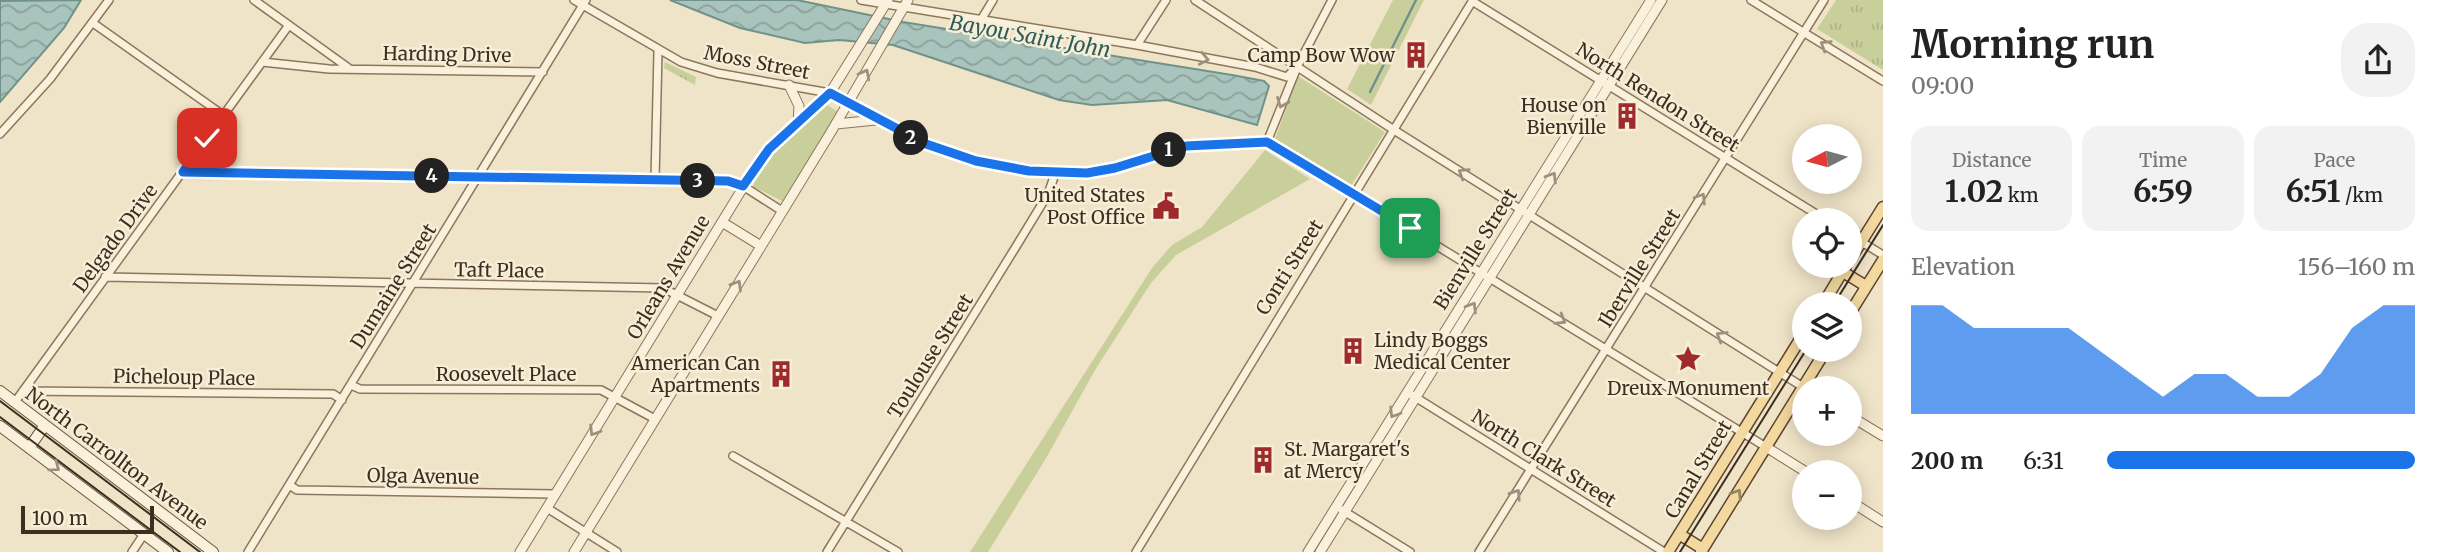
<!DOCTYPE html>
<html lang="en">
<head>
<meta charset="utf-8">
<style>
	body { margin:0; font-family:Merriweather,serif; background:#f2f2f2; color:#222; height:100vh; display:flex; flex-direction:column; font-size:26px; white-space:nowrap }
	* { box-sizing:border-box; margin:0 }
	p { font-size:23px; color:#767676 }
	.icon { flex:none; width:38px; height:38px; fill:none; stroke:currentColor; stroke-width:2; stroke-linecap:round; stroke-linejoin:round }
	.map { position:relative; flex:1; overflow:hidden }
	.drawer { display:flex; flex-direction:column; background:#fff; width:560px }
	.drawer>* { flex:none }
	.needle { width:46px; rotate:264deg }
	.controls { position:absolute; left:1792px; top:124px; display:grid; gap:14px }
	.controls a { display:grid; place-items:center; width:70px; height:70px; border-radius:50%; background:#fff; box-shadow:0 4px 18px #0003; font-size:35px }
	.scale { position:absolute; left:21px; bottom:18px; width:133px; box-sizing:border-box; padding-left:7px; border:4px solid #3d2e20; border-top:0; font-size:19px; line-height:24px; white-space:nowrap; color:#3d2e20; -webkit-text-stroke:5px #f7eed8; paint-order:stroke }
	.pin { position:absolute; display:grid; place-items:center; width:60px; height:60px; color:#fff; margin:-30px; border-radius:14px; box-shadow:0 4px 10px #0006 }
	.km { position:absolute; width:35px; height:35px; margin:-18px; border-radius:50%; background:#222; color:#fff; font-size:19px; line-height:35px; text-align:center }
	.round { display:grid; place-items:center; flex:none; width:74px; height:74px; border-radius:28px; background:#f2f2f2 }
	.summary { display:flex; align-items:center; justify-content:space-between; height:119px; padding:0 28px }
	h1 { font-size:38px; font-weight:700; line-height:52px }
	.figures { display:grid; grid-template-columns:repeat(3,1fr); gap:10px; height:119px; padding:7px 28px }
	.figures div { display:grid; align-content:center; border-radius:18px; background:#f2f2f2; text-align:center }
	.figures b { font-size:30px; font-weight:700 }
	.figures small { font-size:19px; font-weight:400 }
	.figures p { font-size:19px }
	.chart { height:196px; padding:14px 28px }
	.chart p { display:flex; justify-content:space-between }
	.chart svg { width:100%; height:126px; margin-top:7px; fill:#1a73e8; opacity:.7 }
	ul { padding:0 28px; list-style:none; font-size:23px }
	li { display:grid; grid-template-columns:112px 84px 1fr; align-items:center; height:52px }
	li i { height:18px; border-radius:9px; background:#1a73e8 }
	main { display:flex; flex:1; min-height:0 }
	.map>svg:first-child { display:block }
</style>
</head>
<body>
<main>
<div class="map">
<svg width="1883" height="552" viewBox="0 0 1883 552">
	<defs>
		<pattern id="grass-tufts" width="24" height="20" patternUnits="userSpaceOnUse" patternTransform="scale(1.75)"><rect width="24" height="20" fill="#c9cf9b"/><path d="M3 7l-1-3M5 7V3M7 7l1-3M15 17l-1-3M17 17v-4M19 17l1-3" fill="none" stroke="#aeb285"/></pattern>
		<pattern id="water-waves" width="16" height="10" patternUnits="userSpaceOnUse" patternTransform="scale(1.75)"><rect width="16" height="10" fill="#a9c4bc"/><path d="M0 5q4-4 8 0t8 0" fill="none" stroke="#8ba098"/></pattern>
	</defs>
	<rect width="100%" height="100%" fill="#f0e4c8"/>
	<path fill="url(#grass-tufts)" d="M1836 0H1883V70L1817 29Z
		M665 62 696 77 695 85 664 68Z"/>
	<path fill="#c9cf9b" d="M1393 0H1424L1371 105 1347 89Z
		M1298 76 1385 132 1351 186 1275 139Z
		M826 104 838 112 782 201 754 187 753 182 775 150Z
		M1265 150 1310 179 1176 255 1151 283 1095 370 1045 460 988 552H970L1152 268 1172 245 1202 227Z"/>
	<path fill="url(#water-waves)" stroke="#6f938a" stroke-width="2" d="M81 0 64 28 0 102V1Z
		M670 0H797L903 22 1232 75 1264 81 1269 86 1257 125 1167 100 1092 105 1059 100 893 45 839 40 805 43 740 28Z"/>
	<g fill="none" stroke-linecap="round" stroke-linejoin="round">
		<path stroke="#6f938a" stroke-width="2.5" d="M1370 92 1416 0"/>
		<defs>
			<path id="minor" d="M254 0 350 69
				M574 0 681 62 717 73 830 93 926 144 999 166 1073 174 1115 168 1186 146 1267 142 1766 447
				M861 0 1137 45 1255 67 1287 77 1298 65
				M1195 0 1394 130 1803 387
				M1751 0 1883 81
				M1472 1 1826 220
				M981 20 993 0
				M93 23 223 115
				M1137 45 1166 0
				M262 62 329 69 543 72
				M0 134 50 79 109 0
				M1267 142 1298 65 1332 0
				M183 172 728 181 743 186 782 211
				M655 180 658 51
				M1850 235 1883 255
				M105 277 663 288 718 316
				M351 385 360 389 601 390 655 419
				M23 391 333 394 342 400
				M1407 392 1664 552
				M15 402 289 25
				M733 456 898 552
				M291 486 297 490 555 494
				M547 508 617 552
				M1342 510 1410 552
				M132 552 144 534
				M248 552 586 0
				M827 552 1017 245 1048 194 1055 174
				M1136 552 1473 0
				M1479 552 1824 0"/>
			<path id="tertiary" d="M789 85 799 106 798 124
				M836 124 876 120
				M722 222 761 246
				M1850 416 1883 436
				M1766 447 1806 472
				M1850 501 1883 522
				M520 552 747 181 769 149 830 93 888 0
				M574 552 831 132 908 0
				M1308 552 1651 0
				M1320 552 1662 0"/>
			<path id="secondary" d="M0 391 213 552
				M0 426 168 552
				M29 448 45 425"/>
			<path id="primary" d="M1850 260 1883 207
				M1843 272 1866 286
				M1823 304 1846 266
				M1850 313 1883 260
				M1679 534 1703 549
				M1668 552 1804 333
				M1701 552 1826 350"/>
		</defs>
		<use href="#minor" stroke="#8d765c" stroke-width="10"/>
		<use href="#tertiary" stroke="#8d765c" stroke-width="11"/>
		<use href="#secondary" stroke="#6f573f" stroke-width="12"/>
		<use href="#primary" stroke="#5b4430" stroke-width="13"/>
		<use href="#minor" stroke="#faf1dc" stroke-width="7"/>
		<use href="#tertiary" stroke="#faf1dc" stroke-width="9"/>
		<use href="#secondary" stroke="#faf1dc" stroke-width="10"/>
		<use href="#primary" stroke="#f3d9a0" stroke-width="10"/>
		<path stroke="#3d2e20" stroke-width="2" d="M1834 304 1883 225
			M0 401 200 552
			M0 417 180 552
			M1680 552 1806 350"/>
	</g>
	<defs><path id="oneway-chevron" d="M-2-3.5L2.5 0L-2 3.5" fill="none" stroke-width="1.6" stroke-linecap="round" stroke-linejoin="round" transform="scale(1.75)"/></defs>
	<g stroke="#9c907e">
		<use href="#oneway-chevron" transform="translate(1825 45) rotate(-148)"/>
		<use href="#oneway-chevron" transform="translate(1204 59) rotate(11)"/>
		<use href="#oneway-chevron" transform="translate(865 74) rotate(-62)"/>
		<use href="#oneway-chevron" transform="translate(1282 103) rotate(112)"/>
		<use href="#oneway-chevron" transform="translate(1463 173) rotate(-148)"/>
		<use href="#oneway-chevron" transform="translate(1552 177) rotate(-58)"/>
		<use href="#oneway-chevron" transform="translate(1701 198) rotate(-58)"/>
		<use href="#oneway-chevron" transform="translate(737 285) rotate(-59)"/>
		<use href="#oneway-chevron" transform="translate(1472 307) rotate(-58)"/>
		<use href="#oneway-chevron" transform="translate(1561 320) rotate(31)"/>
		<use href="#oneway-chevron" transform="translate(1721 336) rotate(-148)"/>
		<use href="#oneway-chevron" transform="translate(1394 413) rotate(122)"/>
		<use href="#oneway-chevron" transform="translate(594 431) rotate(122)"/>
		<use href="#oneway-chevron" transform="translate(55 467) rotate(37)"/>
		<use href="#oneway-chevron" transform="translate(1516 494) rotate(-57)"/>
	</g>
	<use stroke="#988460" href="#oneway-chevron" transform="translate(1737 494) rotate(-58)"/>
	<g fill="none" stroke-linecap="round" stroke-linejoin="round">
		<defs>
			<path id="route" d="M207 138 183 172 728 181 743 186 769 149 830 93 926 144 976 161 1029 171 1087 173 1115 168 1186 146 1267 142 1410 228"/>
		</defs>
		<use href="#route" stroke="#fff" stroke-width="14"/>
		<use href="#route" stroke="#1a73e8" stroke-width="9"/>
	</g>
	<defs>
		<symbol id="building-bare" viewBox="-9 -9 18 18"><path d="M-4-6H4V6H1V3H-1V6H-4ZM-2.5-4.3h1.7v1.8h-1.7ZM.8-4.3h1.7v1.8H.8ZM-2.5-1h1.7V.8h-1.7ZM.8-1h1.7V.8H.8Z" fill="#9e2a2b" stroke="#f7eed8" stroke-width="2.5" paint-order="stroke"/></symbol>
		<symbol id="civic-bare" viewBox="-9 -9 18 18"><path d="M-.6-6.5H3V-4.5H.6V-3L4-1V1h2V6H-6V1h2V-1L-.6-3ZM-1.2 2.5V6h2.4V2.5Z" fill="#9e2a2b" stroke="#f7eed8" stroke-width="2.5" paint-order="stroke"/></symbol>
		<symbol id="sight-bare" viewBox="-9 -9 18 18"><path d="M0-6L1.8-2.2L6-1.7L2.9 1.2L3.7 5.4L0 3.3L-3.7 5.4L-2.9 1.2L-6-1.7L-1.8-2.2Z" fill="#9e2a2b" stroke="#f7eed8" stroke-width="2.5" paint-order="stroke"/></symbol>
	</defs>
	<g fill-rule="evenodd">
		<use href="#building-bare" x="1397" y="36" width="38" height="38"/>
		<use href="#building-bare" x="1608" y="97" width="38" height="38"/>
		<use href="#civic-bare" x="1147" y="187" width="38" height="38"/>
		<use href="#building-bare" x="1334" y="332" width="38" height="38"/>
		<use href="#sight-bare" x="1669" y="340" width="38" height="38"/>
		<use href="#building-bare" x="762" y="355" width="38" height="38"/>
		<use href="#building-bare" x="1244" y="441" width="38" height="38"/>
	</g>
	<g text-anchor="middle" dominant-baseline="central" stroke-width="5" stroke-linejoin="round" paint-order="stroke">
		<g font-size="19" fill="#3d2e20" stroke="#f7eed8">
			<text transform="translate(447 54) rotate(1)">Harding Drive</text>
			<text transform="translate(757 62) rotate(11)">Moss Street</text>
			<text transform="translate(1658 97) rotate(32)">North Rendon Street</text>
			<text transform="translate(115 238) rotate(-54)">Delgado Drive</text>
			<text transform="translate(1475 249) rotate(-58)">Bienville Street</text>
			<text transform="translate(1289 267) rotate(-58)">Conti Street</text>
			<text transform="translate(1639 268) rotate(-58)">Iberville Street</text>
			<text transform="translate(499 270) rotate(1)">Taft Place</text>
			<text transform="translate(668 277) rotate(-59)">Orleans Avenue</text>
			<text transform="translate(393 286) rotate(-58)">Dumaine Street</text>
			<text transform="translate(930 356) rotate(-58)">Toulouse Street</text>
			<text x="506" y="374">Roosevelt Place</text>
			<text transform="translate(184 377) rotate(1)">Picheloup Place</text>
			<text transform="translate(117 458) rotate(37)">North Carrollton Avenue</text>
			<text transform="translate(1544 458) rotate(32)">North Clark Street</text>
			<text transform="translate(1698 469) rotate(-59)">Canal Street</text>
			<text transform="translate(423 476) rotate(1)">Olga Avenue</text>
		</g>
		<g font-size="19" fill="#3d2e20" stroke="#f7eed8" text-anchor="end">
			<text x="1395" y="55">Camp Bow Wow</text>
			<text x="1606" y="105">House on<tspan x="1606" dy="22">Bienville</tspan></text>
			<text x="1145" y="195">United States<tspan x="1145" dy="22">Post Office</tspan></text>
			<text x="1374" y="340" text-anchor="start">Lindy Boggs<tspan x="1374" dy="22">Medical Center</tspan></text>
			<text x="760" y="363">American Can<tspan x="760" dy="22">Apartments</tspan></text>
			<text x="1688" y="388" text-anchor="middle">Dreux Monument</text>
			<text x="1284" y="449" text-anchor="start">St. Margaret's<tspan x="1284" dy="22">at Mercy</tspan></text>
		</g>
		<g font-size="21" font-style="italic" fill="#2f5d5a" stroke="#f7eed8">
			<text transform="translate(1030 36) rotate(10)">Bayou Saint John</text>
		</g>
	</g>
</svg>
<div class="controls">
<a><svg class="needle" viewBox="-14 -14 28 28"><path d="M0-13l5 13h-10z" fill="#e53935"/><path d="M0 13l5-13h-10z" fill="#767676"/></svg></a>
<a><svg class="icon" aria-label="locate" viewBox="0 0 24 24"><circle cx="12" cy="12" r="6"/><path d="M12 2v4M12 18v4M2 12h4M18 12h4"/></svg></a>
<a><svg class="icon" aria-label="layers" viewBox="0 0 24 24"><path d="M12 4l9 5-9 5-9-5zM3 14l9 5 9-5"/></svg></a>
<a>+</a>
<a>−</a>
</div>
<div class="scale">100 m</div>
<div class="pin" style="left:1410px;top:228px;background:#1e9e55"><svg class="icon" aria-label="arrive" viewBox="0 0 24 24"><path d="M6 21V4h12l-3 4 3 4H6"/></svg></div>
<div class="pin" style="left:207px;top:138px;background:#d93025"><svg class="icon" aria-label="check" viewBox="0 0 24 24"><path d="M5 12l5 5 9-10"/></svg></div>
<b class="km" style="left:1169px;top:150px">1</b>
<b class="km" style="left:911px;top:138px">2</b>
<b class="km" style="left:698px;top:181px">3</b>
<b class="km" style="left:432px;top:176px">4</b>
</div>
<section class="drawer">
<div class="summary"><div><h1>Morning run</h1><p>09:00</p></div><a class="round"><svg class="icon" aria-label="share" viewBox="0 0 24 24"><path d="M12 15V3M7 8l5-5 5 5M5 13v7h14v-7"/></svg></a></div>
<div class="figures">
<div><p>Distance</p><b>1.02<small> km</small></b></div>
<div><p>Time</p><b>6:59</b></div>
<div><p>Pace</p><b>6:51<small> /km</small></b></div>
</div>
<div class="chart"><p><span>Elevation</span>156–160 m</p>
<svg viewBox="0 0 160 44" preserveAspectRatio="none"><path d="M0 44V6L10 6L20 14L30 14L40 14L50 14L60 22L70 30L80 38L90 30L100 30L110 38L120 38L130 30L140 14L150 6L160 6V44z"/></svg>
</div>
<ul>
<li><b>200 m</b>6:31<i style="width:100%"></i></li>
</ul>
</section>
</main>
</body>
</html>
